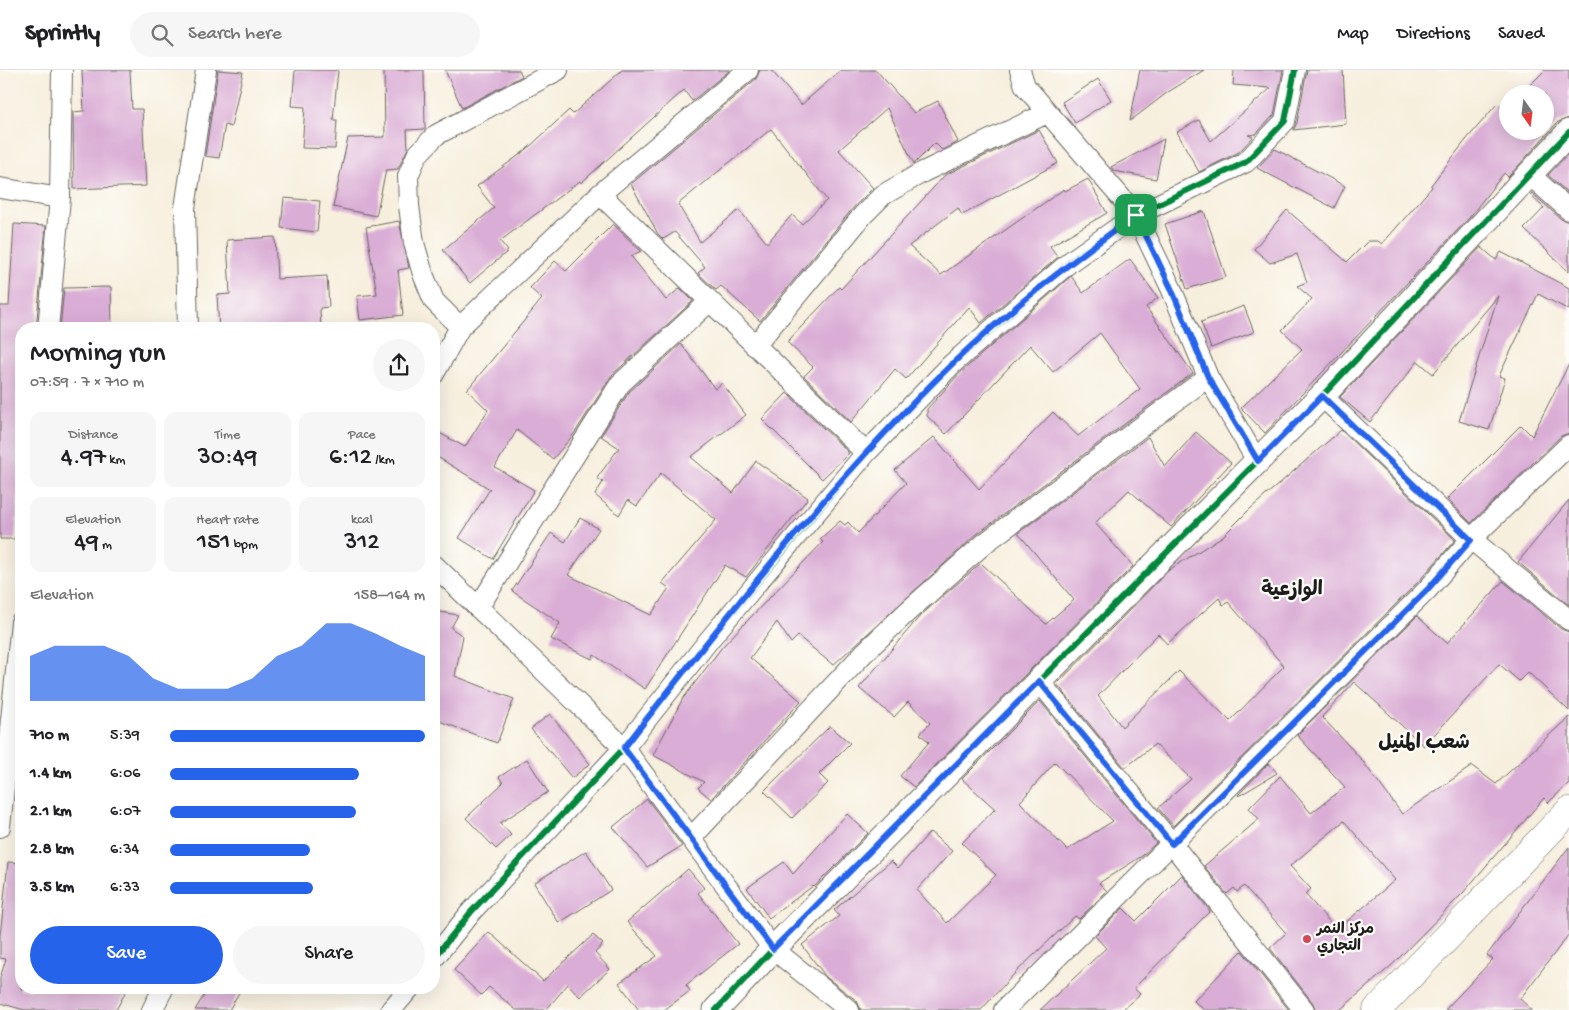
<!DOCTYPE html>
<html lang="en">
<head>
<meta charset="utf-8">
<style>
	body { margin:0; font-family:"Gochi Hand","Playpen Sans Arabic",sans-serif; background:#f6f6f6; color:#202124; height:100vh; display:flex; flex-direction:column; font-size:19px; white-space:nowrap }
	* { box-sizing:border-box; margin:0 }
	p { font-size:16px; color:#757577 }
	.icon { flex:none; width:28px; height:28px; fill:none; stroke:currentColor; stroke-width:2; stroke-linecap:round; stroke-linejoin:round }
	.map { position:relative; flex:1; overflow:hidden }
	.drawer { position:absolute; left:15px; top:252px; width:425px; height:672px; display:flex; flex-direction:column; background:#fff; border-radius:20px; box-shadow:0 5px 20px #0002 }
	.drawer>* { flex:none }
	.needle { width:32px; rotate:166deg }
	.fabs { position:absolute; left:1499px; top:15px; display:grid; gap:10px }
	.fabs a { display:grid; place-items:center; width:55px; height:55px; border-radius:50%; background:#fff; box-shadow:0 5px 20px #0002; font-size:25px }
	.pin { position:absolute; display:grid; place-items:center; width:42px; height:42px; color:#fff; margin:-21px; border-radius:10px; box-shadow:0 2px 8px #0006 }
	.round { display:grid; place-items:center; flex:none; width:52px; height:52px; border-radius:26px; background:#f6f6f6 }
	.headline { display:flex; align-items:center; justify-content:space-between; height:85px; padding:0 15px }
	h1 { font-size:28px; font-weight:600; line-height:38px }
	.metrics { display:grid; grid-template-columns:repeat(3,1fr); gap:8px; height:85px; padding:5px 15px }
	.metrics div { display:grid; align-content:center; border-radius:12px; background:#f6f6f6; text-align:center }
	.metrics b { font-size:25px; font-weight:600 }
	.metrics small { font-size:14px; font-weight:400 }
	.metrics p { font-size:14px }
	.chart { height:140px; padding:10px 15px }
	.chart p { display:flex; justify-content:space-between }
	.chart svg { width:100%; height:90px; margin-top:5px; fill:#2563eb; opacity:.7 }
	.action { display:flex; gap:10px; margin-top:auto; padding:10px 15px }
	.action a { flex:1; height:58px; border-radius:30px; background:#2563eb; color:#fff; font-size:20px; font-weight:600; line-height:58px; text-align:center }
	.action a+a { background:#f6f6f6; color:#202124 }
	ul { padding:0 15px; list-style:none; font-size:16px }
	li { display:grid; grid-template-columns:80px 60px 1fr; align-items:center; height:38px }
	li i { height:12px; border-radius:6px; background:#2563eb }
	header { display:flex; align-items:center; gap:30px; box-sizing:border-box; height:70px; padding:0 25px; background:#fff; border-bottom:1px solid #e0e0e0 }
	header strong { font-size:24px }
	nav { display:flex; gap:28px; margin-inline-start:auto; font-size:18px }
	.search { width:350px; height:45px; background:#f6f6f6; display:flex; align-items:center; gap:12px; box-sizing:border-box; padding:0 18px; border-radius:28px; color:#757577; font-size:19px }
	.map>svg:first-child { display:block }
</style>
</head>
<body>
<header>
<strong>Sprintly</strong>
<div class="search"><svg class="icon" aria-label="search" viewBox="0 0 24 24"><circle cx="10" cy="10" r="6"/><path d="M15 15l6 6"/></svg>Search here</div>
<nav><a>Map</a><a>Directions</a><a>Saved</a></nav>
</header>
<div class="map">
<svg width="1569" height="940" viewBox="0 0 1569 940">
	<rect width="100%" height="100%" fill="#fdfcf7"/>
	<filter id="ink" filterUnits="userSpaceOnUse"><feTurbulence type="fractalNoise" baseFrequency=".02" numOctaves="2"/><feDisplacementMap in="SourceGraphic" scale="10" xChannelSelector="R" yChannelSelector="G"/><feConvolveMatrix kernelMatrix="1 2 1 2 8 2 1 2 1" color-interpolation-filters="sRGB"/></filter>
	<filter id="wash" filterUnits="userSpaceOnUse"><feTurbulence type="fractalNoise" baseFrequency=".0096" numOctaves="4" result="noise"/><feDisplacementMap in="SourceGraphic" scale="20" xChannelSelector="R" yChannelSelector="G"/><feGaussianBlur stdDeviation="1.12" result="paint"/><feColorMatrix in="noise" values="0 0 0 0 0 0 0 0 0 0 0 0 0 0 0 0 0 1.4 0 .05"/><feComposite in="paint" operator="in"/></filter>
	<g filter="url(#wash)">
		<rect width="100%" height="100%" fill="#f7efde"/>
		<g id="blocks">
			<path fill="#daadd6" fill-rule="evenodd" d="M82 0H130L132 39H142L146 116 74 119 73 42 84 41Z
				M218 0 243 2 231 57 225 55 219 88 205 86Z
				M295 0H338L333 50H337L335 79 302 78 305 37 292 36Z
				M384 0H424L425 59 407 60 408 78 398 99 386 100 376 146 333 137 348 68 385 67Z
				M445 0H519L522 6 462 38Z
				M622 0H730L692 31 684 20 581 113 580 111 500 171 508 181 470 213 443 180 494 138 477 116 526 80 569 40 573 44Z
				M760 0H771L801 35 841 0H876L914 43 938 31 958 72 942 80 935 73 914 94 887 38 839 80 873 118 854 137 760 251 721 216 716 220 698 203 705 197 675 162 663 169 658 164 631 114 756 9ZM771 59 827 130 802 154 792 145 767 173 739 140 700 172 678 134Z
				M1140 0H1204L1168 22 1130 51Z
				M1234 0H1283L1274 45 1256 64 1248 65 1253 67 1239 82 1199 102 1177 62 1199 50 1211 71 1271 18 1233 15Z
				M1307 0H1343L1346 54 1293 60 1297 53Z
				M1545 0H1569V48L1558 52 1508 107 1504 103 1469 148 1265 363 1241 338 1302 279 1282 260 1312 229 1297 216 1307 212 1297 184 1270 193 1254 179 1287 140 1347 192 1368 171H1378L1382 174 1432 117 1431 115 1466 70 1497 34 1508 42V61H1545V24H1521Z
				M1098 9 1111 30 1075 53 1062 32Z
				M1039 60 1058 93 962 145 958 138 909 176 941 205 1064 119 1065 121 1088 109 1107 143 1050 176 1058 187 981 253 969 237 906 309 895 299 851 352 804 306 813 297 787 272 839 217 841 219 945 105Z
				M1164 69 1156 109 1114 101 1111 97Z
				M1275 79 1345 116 1334 138 1257 98Z
				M1569 83V124L1548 105Z
				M1532 123 1561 149 1569 152V202L1524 159 1544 138 1530 125Z
				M284 128 320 131 317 162 281 158Z
				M1204 141 1226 207 1187 219 1165 154Z
				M399 151 409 198 398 200 403 245 360 250 357 226 377 224 366 157Z
				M14 154 46 156 36 259H21V396L15 469H0V236H9Z
				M613 154 641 181 631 186 666 230 680 218 693 231 612 305 574 364 553 389 517 360 495 397 534 420 493 489 459 468 490 419 434 385V360L465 377 488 340 467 320 542 229 530 218 555 191 566 201Z
				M275 167 277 209 327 206 329 237 320 238 321 259H219L217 225 230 224 227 170Z
				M1481 177 1496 190 1501 182 1569 218V240L1538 224 1499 306 1505 308 1489 360 1459 351 1498 226 1433 304 1418 291 1370 352 1340 327Z
				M1130 189 1158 228 1146 237 1193 303 977 464 833 595 798 566 791 573 777 552 750 588 801 631 711 729 698 718 704 712 653 685 682 630 722 577 823 472 820 469 840 451 845 455 848 452 858 463 906 413 895 400 934 367 979 419 1053 342 1078 366 1140 319 1100 263 1053 302 1030 275 946 364 927 346V339L960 303 1071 206 1083 223Z
				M111 217 112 259H60L64 218Z
				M1244 236 1254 262 1211 278 1201 252Z
				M681 274 715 319 722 313 746 345 691 387 733 423 756 391 808 428 746 507 725 495 645 619 594 585 592 589 551 569 560 553 512 521 551 463 565 472 580 448 599 459 568 505 651 545 669 518 662 513 716 450 661 403 637 436 628 430 619 445 595 425 603 412 597 408 619 378 601 366 629 322Z
				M1569 294V363L1561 366 1471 453 1447 429 1521 355 1532 366Z
				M787 323 849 383 822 409 762 349Z
				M1341 360 1455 470 1418 512 1173 756 1158 738 1191 709 1155 674 1125 698 1057 614 1169 500 1223 466 1250 439ZM1219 528 1223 535 1228 532 1284 596 1230 651 1179 601 1122 657 1098 626 1158 564 1167 574Z
				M1196 362 1231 393 1171 457 1129 420 1095 453 1133 496 914 717 900 706 929 672 920 664 930 653 908 632 894 647 859 618 920 546 981 493 1046 554 1074 530 1018 463 1148 367 1165 397Z
				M1569 430V535L1518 492Z
				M1503 511 1561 559 1569 562V641L1528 602 1519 611 1499 594 1424 676 1354 612 1322 647 1361 689 1402 744 1472 696 1496 714 1569 647V713L1548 733 1544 728 1463 823 1392 895 1340 940H1316L1313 933 1270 878 1286 863 1244 816 1237 822 1234 818 1227 824 1204 796 1259 749 1249 738 1280 706 1311 743 1345 717 1297 665 1417 546 1447 573ZM1344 751 1395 810 1337 860 1305 824 1311 819 1290 796Z
				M434 541 458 545 451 558 463 566 455 606 514 629 497 673 434 649Z
				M1040 631 1156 773 1142 786 1099 813 1107 821 1079 849 1075 846 1015 903 981 940H861L857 931 826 907 802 875 839 846 834 840 891 791 898 798 930 762 952 781 917 820 947 853 996 805 962 773 995 739 962 709ZM1055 692 1113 751 1067 780 1020 732Z
				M550 644 590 694 572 708 531 659Z
				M830 656 850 673 819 704 828 713 792 748 764 721Z
				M527 689 548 722 500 753 511 765 496 779 466 748 503 713 499 707Z
				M1269 693 1277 703 1239 726 1238 725Z
				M647 729 682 776 647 797 613 757Z
				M847 744 868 763 814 817 813 816 769 848 747 818 784 792 793 804Z
				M1569 777V864L1520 929 1532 940H1445L1493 889 1487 885Z
				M586 781 611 820 559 853 534 813Z
				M8 792 21 793V919H127L116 940H24L0 933V908L6 889 0 888V866Z
				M688 799 704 818 698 823 738 874 686 915 690 921 664 940H639L619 913 657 886 627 852Z
				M1182 805 1210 841 1134 918 1140 924 1122 940H1040L1106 878 1095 866 1123 838 1136 851Z
				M489 862 543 911 593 865 603 874 595 883 610 899 580 927 568 914 546 940H516L489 917 481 925 454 900Z
				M1242 881 1289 940H1204L1194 931Z
				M208 919H241L229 940H195Z"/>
		</g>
	</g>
	<g filter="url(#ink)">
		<use href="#blocks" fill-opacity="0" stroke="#696660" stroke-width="1"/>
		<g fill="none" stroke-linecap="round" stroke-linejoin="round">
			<defs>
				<path id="minor" d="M1020 0 1025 16 1136 145 1171 218 1208 307 1257 391
					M1529 104 1569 140
					M0 118 60 128
					M600 124 866 383
					M460 257 434 231 423 204 414 173 409 136 408 106 417 85 436 65 558 0
					M48 259 60 128 62 0
					M188 259 185 138 206 0
					M755 276 863 145 883 125 923 102 1047 43
					M434 304 460 257 600 124 748 0
					M1322 326 1471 469 1569 550
					M434 495 624 678 773 879 849 940
					M478 538 620 314 710 231
					M1039 611 1172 774 1304 940
					M0 757 21 552
					M691 768 864 583 907 542 985 473 1208 307
					M434 888 471 842 624 678 709 570 866 383 952 294 1071 191 1136 145 1246 92 1285 51 1295 0
					M152 940 163 919
					M391 940 409 919
					M1004 940 1427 520 1471 469 1569 375"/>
				<path id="tertiary" d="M716 940 773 879 1322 326 1569 62"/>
				<path id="primary" d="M1377 940 1569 741"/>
			</defs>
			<use href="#minor" stroke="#696660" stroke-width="22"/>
			<use href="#tertiary" stroke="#696660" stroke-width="27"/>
			<use href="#primary" stroke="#696660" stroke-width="29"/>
			<use href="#minor" stroke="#fff" stroke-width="20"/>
			<use href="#tertiary" stroke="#fff" stroke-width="25"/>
			<use href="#primary" stroke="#fff" stroke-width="28"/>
			<defs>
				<path id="cycleway" d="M434 888 471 842 624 678 709 570 866 383 952 294 1071 191 1136 145 1246 92 1285 51 1295 0
					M716 940 773 879 1322 326 1569 62"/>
			</defs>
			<use href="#cycleway" stroke="#fdfcf7" stroke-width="9"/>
			<use href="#cycleway" stroke="#00873e" stroke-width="6"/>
		</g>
	</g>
	<g fill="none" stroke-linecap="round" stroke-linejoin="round" filter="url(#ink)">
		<defs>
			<path id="route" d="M1136 145 1171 218 1208 307 1258 391 1322 326 1471 470 1427 520 1172 774 1039 611 773 879 624 678C727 546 831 412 951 295 1007 241 1073 190 1136 145Z"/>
		</defs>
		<use href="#route" stroke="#fff" stroke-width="10"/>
		<use href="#route" stroke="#2563eb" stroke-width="6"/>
	</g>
	<circle fill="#d1495b" stroke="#fdfcf7" stroke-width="2" cx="1307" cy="869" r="5"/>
	<g text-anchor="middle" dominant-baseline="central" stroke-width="4.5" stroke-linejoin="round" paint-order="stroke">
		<g font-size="15" font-weight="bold" fill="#1c1c1c" stroke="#fdfcf7" text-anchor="start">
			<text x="1317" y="860">مركز النمر<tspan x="1317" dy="17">التجاري</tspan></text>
		</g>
		<g font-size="20" font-weight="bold" fill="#1c1c1c" stroke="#fdfcf7">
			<text x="1292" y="521">الوازعية</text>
			<text x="1424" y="674">شعب المنيل</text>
		</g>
	</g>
</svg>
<div class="fabs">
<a><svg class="needle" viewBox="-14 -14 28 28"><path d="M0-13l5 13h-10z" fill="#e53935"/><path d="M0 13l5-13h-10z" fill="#757577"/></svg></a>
</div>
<div class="pin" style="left:1136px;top:145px;background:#1e9e55"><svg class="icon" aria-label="arrive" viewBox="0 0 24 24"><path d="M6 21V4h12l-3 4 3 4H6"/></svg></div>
<section class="drawer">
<div class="headline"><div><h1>Morning run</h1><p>07:59 · 7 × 710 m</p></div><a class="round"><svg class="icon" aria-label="share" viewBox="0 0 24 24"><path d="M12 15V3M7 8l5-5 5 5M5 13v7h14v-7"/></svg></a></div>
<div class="metrics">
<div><p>Distance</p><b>4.97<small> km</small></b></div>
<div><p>Time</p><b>30:49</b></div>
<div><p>Pace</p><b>6:12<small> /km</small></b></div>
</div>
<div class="metrics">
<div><p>Elevation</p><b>49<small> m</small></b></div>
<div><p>Heart rate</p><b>151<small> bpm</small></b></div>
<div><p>kcal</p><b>312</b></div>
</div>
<div class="chart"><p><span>Elevation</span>158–164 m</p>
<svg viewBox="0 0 160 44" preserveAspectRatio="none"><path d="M0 44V22L10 17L20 17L30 17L40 22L50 33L60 38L70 38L80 38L90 33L100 22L110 17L120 6L130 6L140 11L150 17L160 22V44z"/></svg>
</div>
<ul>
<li><b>710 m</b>5:39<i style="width:100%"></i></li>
<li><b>1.4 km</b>6:06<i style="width:74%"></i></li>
<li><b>2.1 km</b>6:07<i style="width:73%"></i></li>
<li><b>2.8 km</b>6:34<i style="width:55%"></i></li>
<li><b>3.5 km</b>6:33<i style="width:56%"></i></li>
</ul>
<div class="action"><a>Save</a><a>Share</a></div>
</section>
</div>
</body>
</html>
